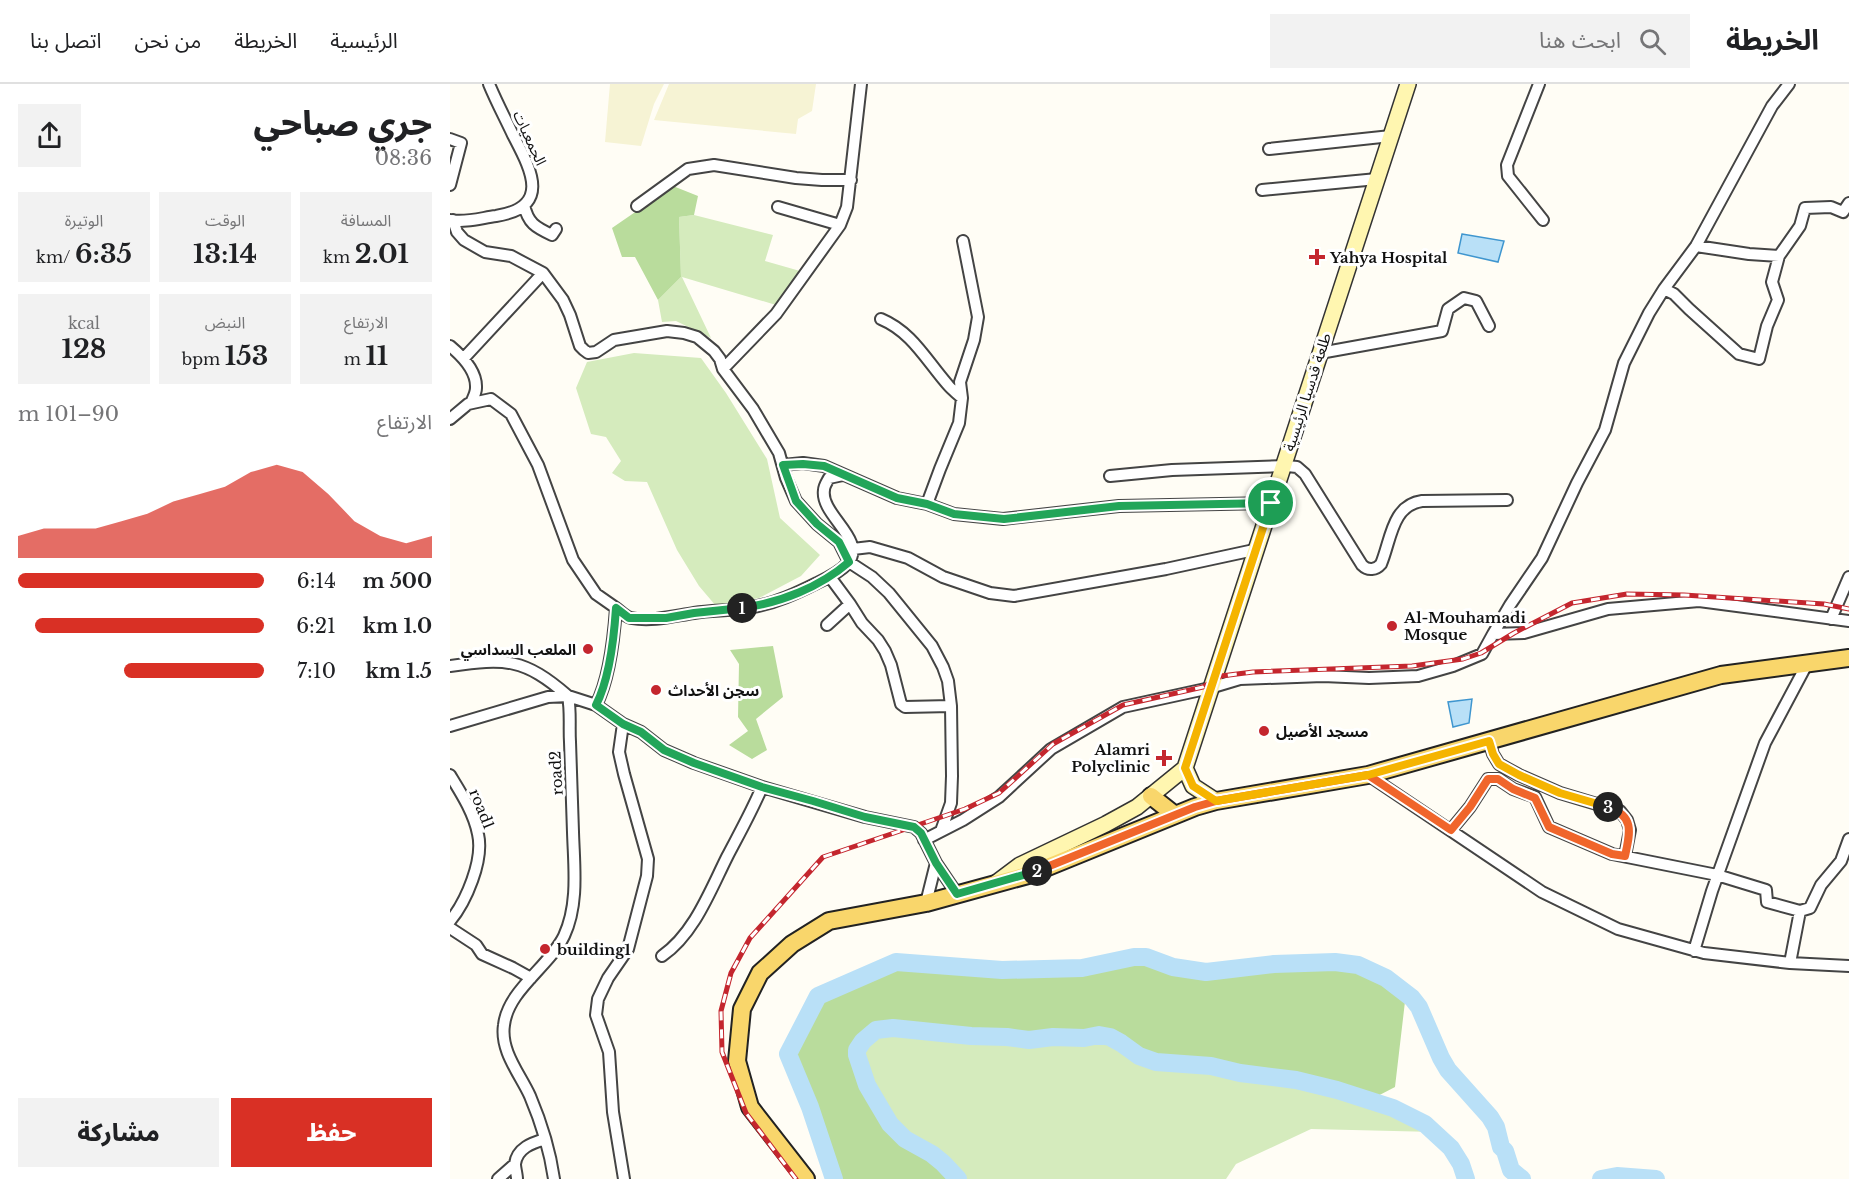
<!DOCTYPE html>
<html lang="ar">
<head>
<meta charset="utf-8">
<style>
	body { margin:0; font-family:"Libre Baskerville","Noto Sans Arabic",serif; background:#f2f2f2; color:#202124; direction:rtl; height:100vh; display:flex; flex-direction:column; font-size:22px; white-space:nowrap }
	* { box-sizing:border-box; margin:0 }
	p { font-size:20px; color:#757577 }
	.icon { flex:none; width:33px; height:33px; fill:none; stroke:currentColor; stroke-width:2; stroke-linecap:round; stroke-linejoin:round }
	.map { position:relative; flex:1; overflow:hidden; direction:ltr }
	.side { display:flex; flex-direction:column; background:#fff; width:450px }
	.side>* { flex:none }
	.pin { position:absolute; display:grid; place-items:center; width:51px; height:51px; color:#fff; margin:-26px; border:3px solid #fff; border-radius:50%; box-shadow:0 2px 6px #0007 }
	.km { position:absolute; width:30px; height:30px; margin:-15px; border-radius:50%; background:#222; color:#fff; font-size:16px; line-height:30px; text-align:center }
	.round { display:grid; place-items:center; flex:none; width:63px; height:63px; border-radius:0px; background:#f2f2f2 }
	.summary { display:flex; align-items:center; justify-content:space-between; height:102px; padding:0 18px }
	h1 { font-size:33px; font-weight:800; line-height:45px }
	.metrics { display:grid; grid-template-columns:repeat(3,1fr); gap:9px; height:102px; padding:6px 18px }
	.metrics div { display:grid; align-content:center; border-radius:0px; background:#f2f2f2; text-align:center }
	.metrics b { font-size:26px; font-weight:800 }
	.metrics small { font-size:16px; font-weight:400 }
	.metrics p { font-size:16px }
	.chart { height:168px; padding:12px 18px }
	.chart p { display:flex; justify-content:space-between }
	.chart svg { width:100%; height:108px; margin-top:6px; fill:#d93025; opacity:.7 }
	.button { display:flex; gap:12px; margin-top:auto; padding:12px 18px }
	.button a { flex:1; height:69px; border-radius:0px; background:#d93025; color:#fff; font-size:24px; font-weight:800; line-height:69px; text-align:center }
	.button a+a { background:#f2f2f2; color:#202124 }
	ul { padding:0 18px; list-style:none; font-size:20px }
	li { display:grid; grid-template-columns:96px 72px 1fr; align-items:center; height:45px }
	li i { height:15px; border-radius:8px; background:#d93025 }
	header { display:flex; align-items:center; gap:36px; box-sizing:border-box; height:84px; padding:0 30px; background:#fff; border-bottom:2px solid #e0e0e0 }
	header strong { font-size:28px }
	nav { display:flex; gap:33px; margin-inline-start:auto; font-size:21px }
	.search { width:420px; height:54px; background:#f2f2f2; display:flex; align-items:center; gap:15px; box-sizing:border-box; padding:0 21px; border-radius:0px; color:#757577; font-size:22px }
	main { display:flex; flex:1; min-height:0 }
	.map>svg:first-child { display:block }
</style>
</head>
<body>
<header>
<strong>الخريطة</strong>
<div class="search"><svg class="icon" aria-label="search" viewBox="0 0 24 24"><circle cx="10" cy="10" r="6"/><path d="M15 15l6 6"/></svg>ابحث هنا</div>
<nav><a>الرئيسية</a><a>الخريطة</a><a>من نحن</a><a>اتصل بنا</a></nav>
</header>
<main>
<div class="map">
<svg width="1399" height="1095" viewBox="0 0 1399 1095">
	<rect width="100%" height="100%" fill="#fffdf5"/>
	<path fill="#f6f3d4" d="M160 0H214L204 20 191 62 155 58Z
		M219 0H366L362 27 348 35 346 50 204 36Z"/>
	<path fill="#d5ebbd" d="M244 131 323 151 315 177 350 187 326 221 232 193 261 254 226 237 212 238 208 216 231 193 229 133Z
		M184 269 251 274 276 309 317 375 330 434 370 471 351 492 309 514 266 522 249 502 227 466 197 398 175 397 162 389 171 377 156 353 141 350 126 304 137 278Z
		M435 944 579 956 603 953H660L689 972 805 992 925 1019 985 1048 861 1045 786 1080 776 1095H508L482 1070 455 1055 440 1040 412 988 407 966 419 950Z"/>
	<path fill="#b9dc9c" d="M223 102 248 112 244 131 229 133 231 193 208 216 185 173H172L162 144Z
		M323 562 333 613 306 635 317 666 302 675 279 661 298 647 288 633 289 580 280 566Z
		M696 873C715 880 737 889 758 888 813 886 868 868 922 887 934 891 946 902 956 909L945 1003 918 1017 867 1002 805 992 749 980 695 975 660 953 630 954 521 952 435 944 413 957 408 977 440 1040 507 1095H383L338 970 368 912 446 878 560 886 632 884Z"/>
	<path fill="#b9e0f7" stroke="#3f96cf" stroke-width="1.5" d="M1012 150 1054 157 1048 178 1008 169Z
		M1022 615 1019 639 1003 643 998 618Z"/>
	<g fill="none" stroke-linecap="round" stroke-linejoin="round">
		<path stroke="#b9e0f7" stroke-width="18" d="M384 1095 360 1023 338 970 368 912 446 878 552 886 632 884 684 873H696L723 883 756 888 824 880 885 878 908 881 936 894 962 914 969 923 991 974 998 986 1040 1033 1046 1043 1051 1063 1055 1067 1061 1086 1072 1095
			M508 1095 493 1079 482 1070 455 1055 440 1040 424 1013 417 1001 407 971V966L413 957 426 946 443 944 521 952 557 953 579 956 603 953 634 954 649 951 660 953 671 959 689 972 706 978 761 982 790 989 846 996 887 1006 943 1024 975 1040 1001 1064 1011 1080 1016 1095
			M1151 1095 1167 1092 1206 1095"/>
		<defs>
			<path id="street" d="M1089 0 1057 81 1058 92 1093 136
				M0 55 11 59 0 101
				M819 65 941 52
				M812 106 927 95
				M74 121C78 139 85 143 102 151L106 145
				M187 122 238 85 264 81 346 94 372 96H401
				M328 123 390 141
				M0 136C15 139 31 134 46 132 103 123 80 84 63 51 55 34 46 17 39 0
				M3 136 7 148 14 156 35 168 61 172 93 189 113 216 120 231 130 262 134 266 138 269 146 268 164 256 217 247 234 249 247 253 264 267 270 275 273 285 303 325 329 369 336 394 346 417 367 440 389 458 399 478 422 493 439 509 482 562 493 583 498 597 501 622 502 692 501 719 491 747
				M1246 162 1299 170 1329 172
				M1214 205 1224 210 1239 225 1289 270 1309 275 1317 242 1328 216 1322 198 1329 172 1350 142 1355 124 1381 123 1393 128 1399 119
				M431 235C462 248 476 276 498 301 502 306 507 309 512 314
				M0 262C12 272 27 287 26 304 26 309 23 314 21 319
				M870 269 992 247 998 225 1014 214 1026 217 1039 242
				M14 274 93 189
				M273 285 326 230 390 141 397 123 411 0
				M0 335 18 320 41 315 61 330 88 381 123 476 146 510 166 524C164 553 160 594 146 621
				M333 381 353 379 374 382 447 414 477 420 504 430 553 435 669 422 821 419
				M660 392 722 386 837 382 847 383 855 390 912 481C918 487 926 486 931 480 941 456 942 421 972 417L1057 416
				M477 420 490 385 509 339 512 314 510 298 524 256 528 233 513 157
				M403 465 420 463 458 474 493 493 540 509 564 512 716 485 804 466
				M380 493 400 520 412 539 428 556 435 567 441 581 451 620 455 623 501 622
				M166 524C170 527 176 533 181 534 202 538 224 532 244 529 264 526 284 527 303 523 326 519 347 509 367 499 378 494 390 488 398 479 417 455 370 431 374 406 374 402 377 398 379 394L393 391
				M1381 535 1399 493
				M377 541 400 520
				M1043 550 1060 521 1092 474 1127 399 1155 346 1174 279 1199 229 1214 205 1246 162 1322 22 1339 0
				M0 582C56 574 74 574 118 612 121 628 119 642 120 658 121 688 122 718 123 748 124 782 129 820 114 852 99 883 58 906 54 941 50 967 70 990 80 1012 91 1038 100 1067 104 1095
				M173 640 169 668 174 690 198 775 197 792 178 865 158 894 148 915 146 931 159 968 163 1028 174 1095
				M0 642 98 613 118 612 146 621 173 640 191 648 214 666 244 679 312 703 415 733 464 743 471 749 486 779 507 810
				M1039 657 1043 670 1049 680 1069 691 1110 709 1170 727 1177 736 1180 746 1175 772
				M0 691C11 709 24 729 28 750 34 776 16 818 0 837
				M918 691 1092 808 1168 845 1254 869 1340 879 1399 882
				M1001 746 1020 723 1038 695H1048L1063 705 1085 713 1099 743 1162 770 1267 791 1316 806 1317 818 1350 827
				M474 756 513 736 549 713 601 665 673 623 760 604 790 595 873 592 919 594 968 592 1003 582 1032 570 1043 550 1074 549 1158 525 1249 517 1399 537
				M476 819 486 779
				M0 844 26 861 32 870 63 884 81 894
				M1244 867 1262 807 1315 659 1357 580
				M212 872C244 850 260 807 277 773 289 750 302 727 312 703
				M1340 879 1350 827 1360 824 1371 801 1391 777 1399 755
				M48 1095 65 1080
				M67 1095C67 1091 65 1084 65 1080 67 1064 82 1059 95 1055"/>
			<path id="secondary" d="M735 684 743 702 766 717
				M546 799 570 781 656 740 687 723 735 684 958 0"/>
			<path id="primary" d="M701 712 725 731
				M356 1095 300 1023 287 977 292 925 310 889 342 860 379 837 476 819 578 791 745 723 766 717 918 691 1271 591 1399 574"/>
		</defs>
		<use href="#street" stroke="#444" stroke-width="14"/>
		<use href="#secondary" stroke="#333" stroke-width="18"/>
		<use href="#primary" stroke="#222" stroke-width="20"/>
		<use href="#street" stroke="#fff" stroke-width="10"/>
		<use href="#secondary" stroke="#fff6b0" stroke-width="15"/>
		<use href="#primary" stroke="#f9d66b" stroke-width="16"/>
		<defs>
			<path id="rail" d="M346 1095 296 1029 272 968 271 927 281 889 300 854 373 773 515 725 549 709 603 660 673 621 753 603 771 592 803 588 962 582 1013 575 1031 569 1064 549 1122 519 1177 510 1234 511 1374 520 1399 525"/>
		</defs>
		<use href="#rail" stroke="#c4262e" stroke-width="5"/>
		<use href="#rail" stroke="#fff" stroke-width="3" stroke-dasharray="9" stroke-linecap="butt"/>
	</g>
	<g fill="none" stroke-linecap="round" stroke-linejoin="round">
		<defs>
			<path id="split-1" d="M292 524C330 519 370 503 399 478L389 458 367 440 346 417 333 381 353 380 374 382 447 414 477 420 504 430 554 435 669 422 821 419"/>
			<path id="split-2" d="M292 524 244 529 216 534H179L166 524C164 554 160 594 146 621L173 640 191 648 214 666 244 679 312 703 363 717 415 733 464 743 471 749 486 779 507 810 587 787"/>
			<path id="split-3" d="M587 787 745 723 766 717 918 691 1001 746 1020 723 1038 695H1048L1063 705 1085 714 1099 743 1162 770 1175 772C1180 749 1185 732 1158 723"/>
			<path id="split-4" d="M821 419 735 684 743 702 766 717 918 691 1039 657 1043 670 1049 680 1069 691 1110 709 1158 723"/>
		</defs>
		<use href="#split-1" stroke="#fff" stroke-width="12"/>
		<use href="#split-2" stroke="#fff" stroke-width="12"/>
		<use href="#split-3" stroke="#fff" stroke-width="12"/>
		<use href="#split-4" stroke="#fff" stroke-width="12"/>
		<use href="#split-1" stroke="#22a559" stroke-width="8"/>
		<use href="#split-2" stroke="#22a559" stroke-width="8"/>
		<use href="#split-3" stroke="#f0652b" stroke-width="8"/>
		<use href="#split-4" stroke="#f5b400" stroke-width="8"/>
	</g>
	<g fill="#c4262e" stroke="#fff" stroke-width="2">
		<path d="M864 164h6v6h6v6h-6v6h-6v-6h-6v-6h6z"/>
		<circle cx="942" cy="542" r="6"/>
		<circle cx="138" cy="565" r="6"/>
		<circle cx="206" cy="606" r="6"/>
		<circle cx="814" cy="647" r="6"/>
		<path d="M711 665h6v6h6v6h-6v6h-6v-6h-6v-6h6z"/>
		<circle cx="95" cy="865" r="6"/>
	</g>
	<g text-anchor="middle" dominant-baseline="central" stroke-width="6" stroke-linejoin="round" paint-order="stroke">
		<g font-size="15" fill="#111" stroke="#fff">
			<text transform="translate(80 54) rotate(65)">الجمعيات</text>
			<text transform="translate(857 308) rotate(-72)">طلعة قدسيا الرئيسية</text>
			<text transform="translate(106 689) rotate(-93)">road2</text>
			<text transform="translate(32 725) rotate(68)">road1</text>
		</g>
		<g font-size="15" font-weight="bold" fill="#111" stroke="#fff" text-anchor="start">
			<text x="880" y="173">Yahya Hospital</text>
			<text x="954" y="533">Al-Mouhamadi<tspan x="954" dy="17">Mosque</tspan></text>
			<text x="126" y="565" text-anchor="end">الملعب السداسي</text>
			<text x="218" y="606">سجن الأحداث</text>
			<text x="826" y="647">مسجد الأصيل</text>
			<text x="700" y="665" text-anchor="end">Alamri<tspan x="700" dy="17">Polyclinic</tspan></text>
			<text x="107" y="865">building1</text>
		</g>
	</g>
</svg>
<div class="pin" style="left:821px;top:419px;background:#1e9e55"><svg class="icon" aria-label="arrive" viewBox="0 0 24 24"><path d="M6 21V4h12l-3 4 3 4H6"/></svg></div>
<b class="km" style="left:292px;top:524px">1</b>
<b class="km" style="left:587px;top:787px">2</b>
<b class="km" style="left:1158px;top:723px">3</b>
</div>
<section class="side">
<div class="summary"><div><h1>جري صباحي</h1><p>08:36</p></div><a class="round"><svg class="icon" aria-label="share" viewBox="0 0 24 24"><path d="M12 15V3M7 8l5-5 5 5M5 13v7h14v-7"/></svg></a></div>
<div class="metrics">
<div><p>المسافة</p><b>2.01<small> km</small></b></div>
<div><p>الوقت</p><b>13:14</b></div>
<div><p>الوتيرة</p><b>6:35<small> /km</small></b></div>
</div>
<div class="metrics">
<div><p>الارتفاع</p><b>11<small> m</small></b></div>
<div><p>النبض</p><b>153<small> bpm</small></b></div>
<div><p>kcal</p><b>128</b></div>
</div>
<div class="chart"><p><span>الارتفاع</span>90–101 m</p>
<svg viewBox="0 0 160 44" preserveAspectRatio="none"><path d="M0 44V35L10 32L20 32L30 32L40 29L50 26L60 21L70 18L80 15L90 9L100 6L110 9L120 18L130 29L140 35L150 38L160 35V44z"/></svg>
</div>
<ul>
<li><b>500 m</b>6:14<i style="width:100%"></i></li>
<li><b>1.0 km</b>6:21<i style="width:93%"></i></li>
<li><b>1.5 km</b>7:10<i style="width:57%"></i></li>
</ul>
<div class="button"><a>حفظ</a><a>مشاركة</a></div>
</section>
</main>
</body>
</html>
